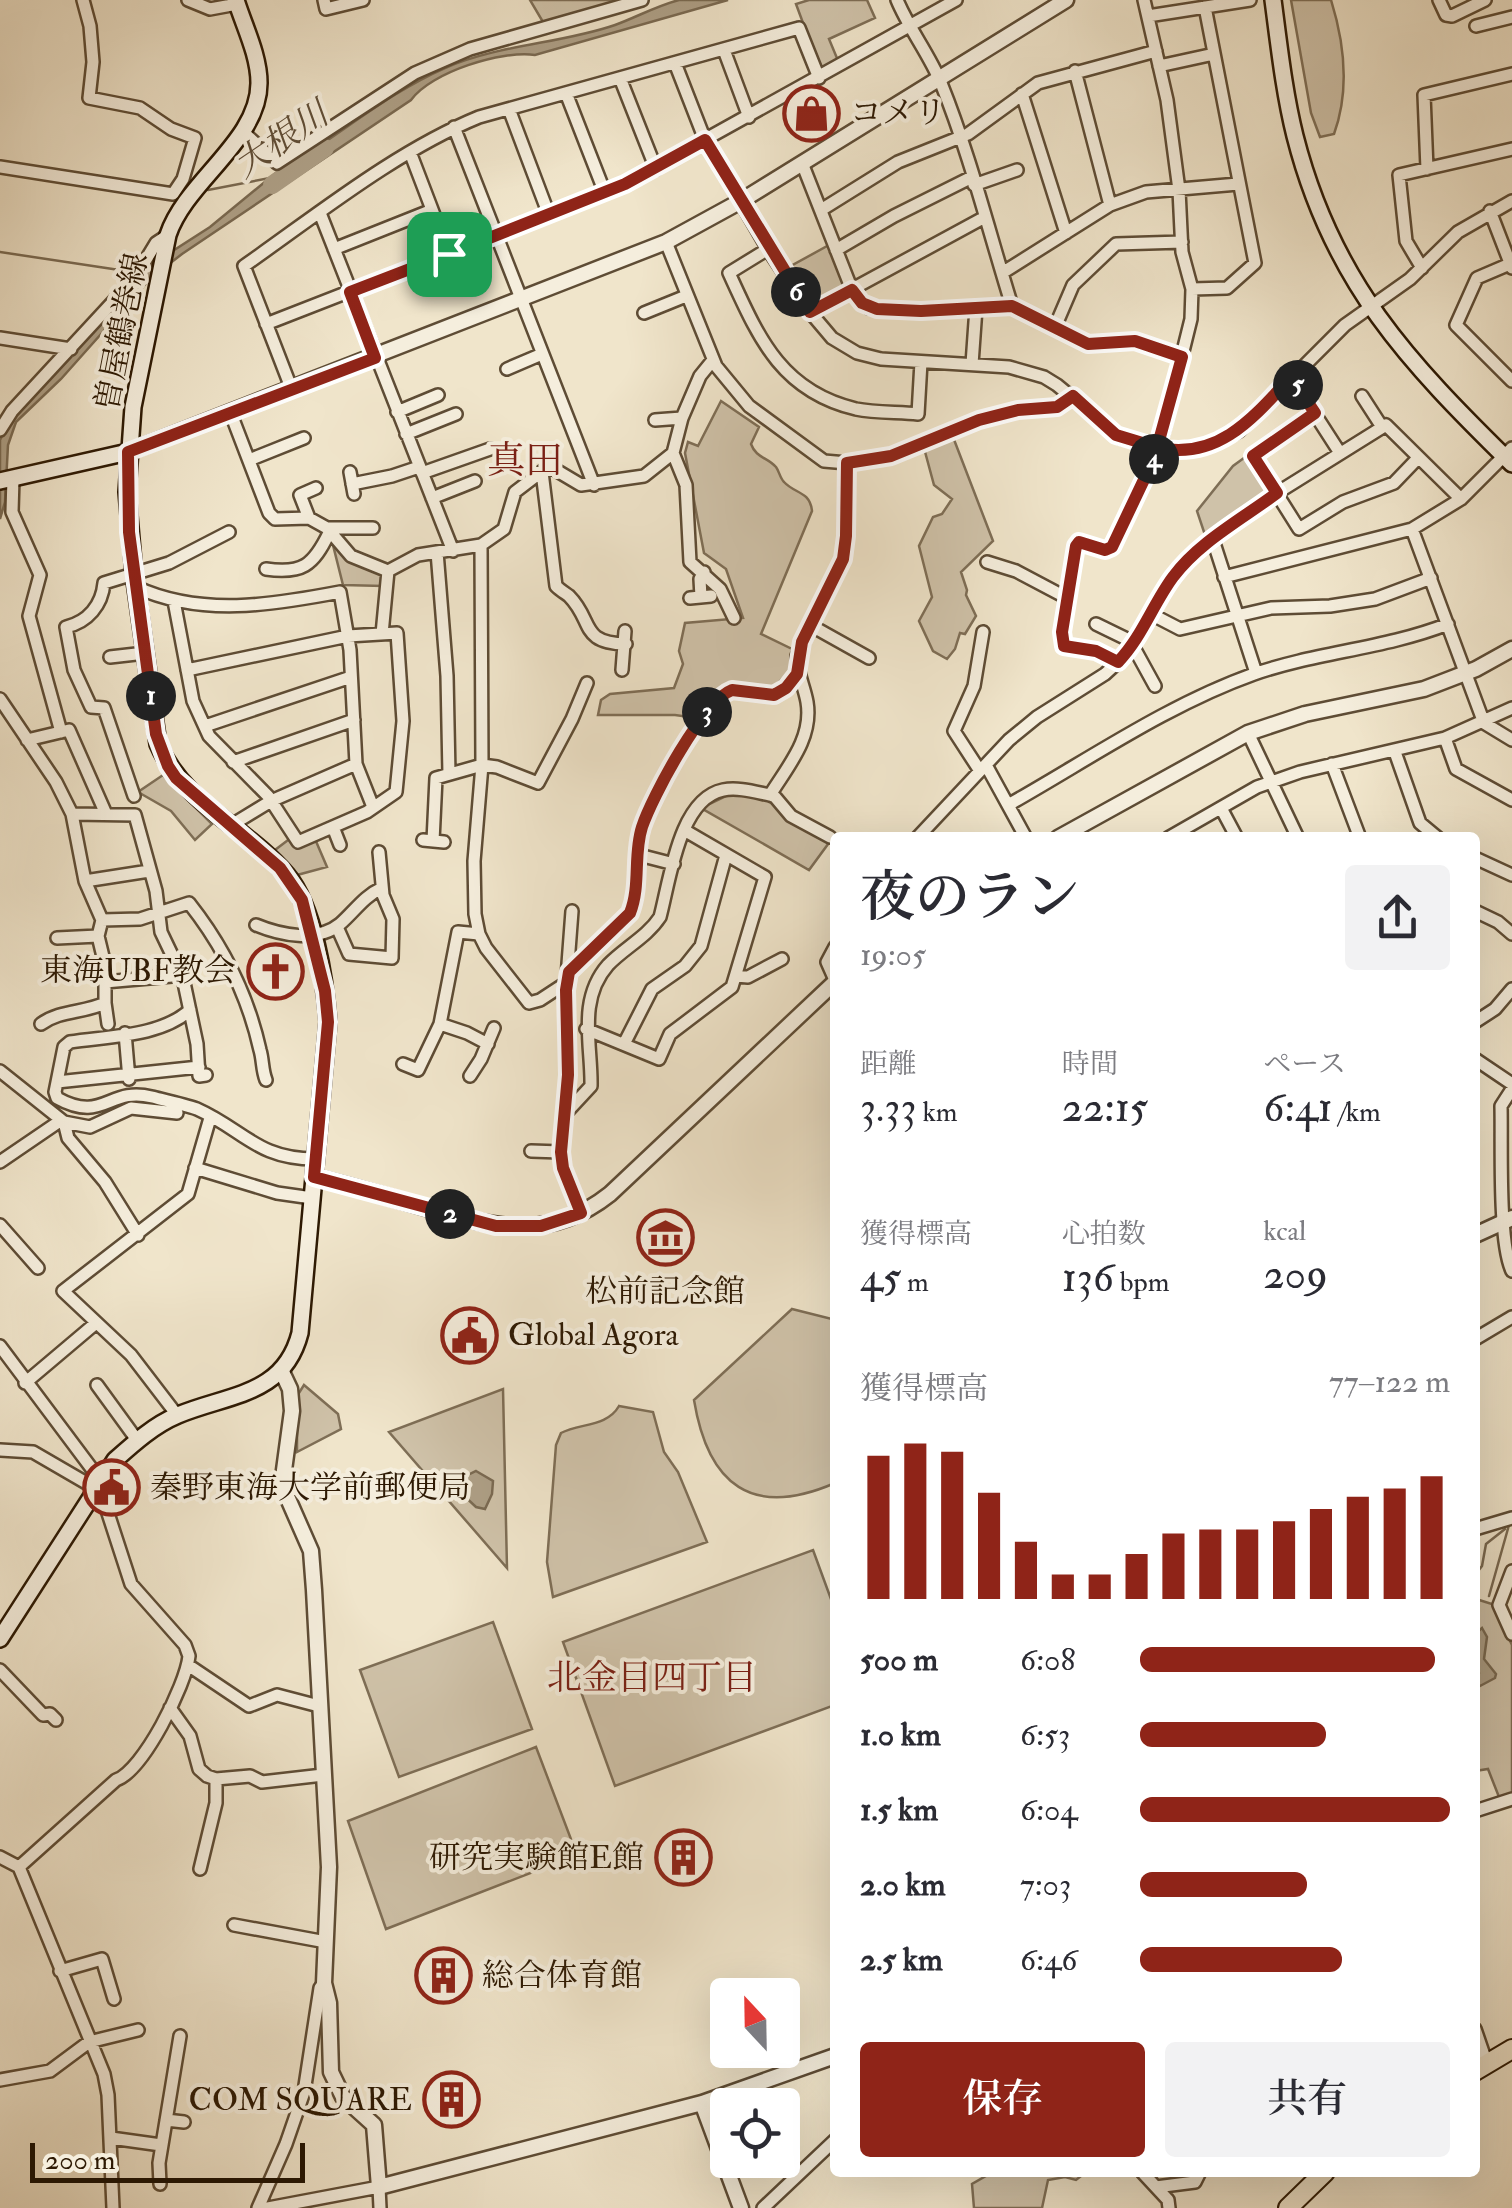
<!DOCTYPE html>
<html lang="ja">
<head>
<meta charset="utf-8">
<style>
	body { margin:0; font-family:"IM FELL Double Pica","Noto Serif JP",serif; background:#f2f2f3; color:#2b2b33; height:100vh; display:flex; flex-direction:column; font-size:38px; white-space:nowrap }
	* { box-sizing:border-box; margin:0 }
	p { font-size:32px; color:#7c7c81 }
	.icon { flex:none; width:55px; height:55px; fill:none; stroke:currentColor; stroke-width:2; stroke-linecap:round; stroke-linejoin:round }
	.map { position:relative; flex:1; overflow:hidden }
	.details { position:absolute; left:830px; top:832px; width:650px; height:1345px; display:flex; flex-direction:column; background:#fff; border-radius:10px; box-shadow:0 10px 40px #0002 }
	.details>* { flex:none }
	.needle { width:65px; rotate:338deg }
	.buttons { position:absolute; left:710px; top:1978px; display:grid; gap:20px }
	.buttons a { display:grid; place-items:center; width:90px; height:90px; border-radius:10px; background:#fff; box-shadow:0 10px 40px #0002; font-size:50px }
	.scale { position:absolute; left:30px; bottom:25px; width:275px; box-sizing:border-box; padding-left:10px; border:5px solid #2d1903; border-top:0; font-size:28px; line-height:35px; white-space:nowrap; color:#2d1903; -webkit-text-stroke:8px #f5eedd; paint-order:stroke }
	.pin { position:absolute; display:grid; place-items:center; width:85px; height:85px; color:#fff; margin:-42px; border-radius:20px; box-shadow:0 5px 15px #0006 }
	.km { position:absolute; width:50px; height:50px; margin:-25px; border-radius:50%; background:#222; color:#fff; font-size:28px; line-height:50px; text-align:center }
	.round { display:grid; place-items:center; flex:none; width:105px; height:105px; border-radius:10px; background:#f2f2f3 }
	.head { display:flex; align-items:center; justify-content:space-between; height:170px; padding:0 30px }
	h1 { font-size:55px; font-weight:600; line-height:75px }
	.figures { display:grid; grid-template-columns:repeat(3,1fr); gap:15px; height:170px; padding:10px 30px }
	.figures div { display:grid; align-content:center }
	.figures b { font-size:42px; font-weight:600 }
	.figures small { font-size:28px; font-weight:400 }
	.figures p { font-size:28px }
	.chart { height:280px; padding:20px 30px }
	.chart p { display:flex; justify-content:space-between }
	.chart svg { width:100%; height:180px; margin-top:10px; stroke:#8f2418; stroke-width:6 }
	.cta { display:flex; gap:20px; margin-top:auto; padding:20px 30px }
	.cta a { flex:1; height:115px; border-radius:10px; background:#8f2418; color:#fff; font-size:40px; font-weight:600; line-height:115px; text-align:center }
	.cta a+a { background:#f2f2f3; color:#2b2b33 }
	ul { padding:0 30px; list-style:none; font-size:32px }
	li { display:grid; grid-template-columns:160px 120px 1fr; align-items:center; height:75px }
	li i { height:25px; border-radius:12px; background:#8f2418 }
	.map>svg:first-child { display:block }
</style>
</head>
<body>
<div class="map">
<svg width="1512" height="2208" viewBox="0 0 1512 2208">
	<rect width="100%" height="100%" fill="#f0e5cb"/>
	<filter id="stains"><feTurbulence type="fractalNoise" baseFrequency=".002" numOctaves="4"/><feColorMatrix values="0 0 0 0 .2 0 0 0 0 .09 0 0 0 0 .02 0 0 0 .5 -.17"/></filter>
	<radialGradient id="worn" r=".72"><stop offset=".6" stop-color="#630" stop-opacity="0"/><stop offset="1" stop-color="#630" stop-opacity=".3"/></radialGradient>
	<path fill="#cfc2a9" stroke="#7e6e56" stroke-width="2.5" d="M530 0H632L543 22Z
		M809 0H867L875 18 829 39 839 63 820 69 796 4Z
		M1291 0H1331C1345 45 1350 90 1334 134L1320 137 1311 113Z
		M829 245 845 286 812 305 789 267Z
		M721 401 759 427 751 444C756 458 767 457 776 467 779 471 780 478 784 482 795 494 810 491 812 511L761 634 794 650C791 705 761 683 727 684L708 698 696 718 675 715H598L601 700 610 694 674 688 683 664 679 651 685 623 743 618 726 569 704 553 685 453 688 442 698 446Z
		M953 437 993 541 961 572 967 590 966 595 976 616 965 634 960 633 955 649 947 659 933 651 919 621 932 597 919 546 933 517 942 514 952 499 934 485 924 448Z
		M1248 455 1268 493 1206 538 1197 511 1233 466Z
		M332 541 349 559 384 575 383 586 343 585Z
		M163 775 212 824 195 840 171 811 138 792Z
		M732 793 774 802 831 840 809 870 701 808Z
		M292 837 315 839 327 867 297 875 275 850Z
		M792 1309 832 1319 835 1328V1483C752 1519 708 1485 694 1400Z
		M304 1385 338 1414 341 1429 297 1452V1396Z
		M503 1389 507 1568 389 1432Z
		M619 1406 653 1412 664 1452 678 1472 707 1542 553 1597 547 1562 556 1445 561 1433C580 1423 607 1427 619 1406Z
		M813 1550 835 1610V1705L615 1786 563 1642Z
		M1476 1599 1492 1604 1512 1645V1793L1499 1797 1488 1769 1475 1771Z
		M493 1622 532 1729 399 1777 360 1670Z
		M536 1747 577 1855 386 1929 348 1821Z
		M991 2173V2172L1085 2173 1076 2180 1065 2177 1048 2180 1042 2208H974L972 2184Z"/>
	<path fill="#aea087" stroke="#7a6a52" stroke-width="2.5" d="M679 0H728L535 55C502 50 431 72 411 100L182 254 151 278 61 379 16 422 8 445 5 502 0 519V440L11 419 154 263 210 227 277 172 292 171 321 150 322 144C362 117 401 87 445 68 500 44 560 44 615 25 637 17 656 6 679 0Z
		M476 1471 493 1481 492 1494 485 1509 476 1507 460 1492 466 1476Z
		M1482 1628 1487 1637 1484 1659 1496 1674 1495 1678 1480 1686 1476 1681 1479 1673 1475 1664V1634Z"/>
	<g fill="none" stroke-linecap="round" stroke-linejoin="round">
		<path stroke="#7a6a52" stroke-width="2.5" d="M208 190 275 177
			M0 252 126 271 136 268
			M1475 1575 1482 1566 1486 1544 1505 1529
			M1489 1596 1509 1525"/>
		<path stroke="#aea087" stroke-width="18" d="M272 185 325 148"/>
		<defs>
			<path id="minor" d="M188 0 210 9 237 4
				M324 0 326 9 363 0
				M897 0C909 29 929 54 941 83 970 155 989 232 1012 306
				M1439 0 1446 15 1452 16 1485 0
				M1148 16 1250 0
				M1476 26 1512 17
				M724 50 749 117
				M675 63 705 140 768 249 810 312 832 338 857 353 881 359 1009 367 1044 377 1057 385 1121 438 1164 449 1206 447 1239 431 1345 325 1410 279 1458 232 1512 201
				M1159 66 1214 54
				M1075 71 1110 205
				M620 78 656 169
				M566 93 605 193
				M1022 94 1066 233
				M509 109 549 215
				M454 127 594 485
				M242 131 277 163 415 73 470 49 642 0
				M410 152 449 254
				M802 163 852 290 869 308 921 311 1012 306 1088 343 1135 341 1182 357
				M0 167 173 194 183 179 195 138 171 129 140 108 89 98 93 62 90 26 83 0
				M1427 169 1424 95 1512 74
				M974 185 1017 170
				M821 210 898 162 968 134 1038 83 1156 51
				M1490 211 1512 268
				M320 213 453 551
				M666 242 716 366 749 406 824 461 847 463 891 455 979 420 1018 410 1057 407 1073 396
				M334 249 432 210
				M768 249 729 273C758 336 780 391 856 409 875 413 898 412 918 414L921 362
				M836 250 894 216 972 177
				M1512 263 1477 278 1456 325 1512 381
				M1422 268 1406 241 1399 175 1512 149
				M1002 273 1110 205 1146 192 1238 184
				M1192 289 1227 288 1255 263 1205 7
				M810 312 985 217
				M644 313 686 296
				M266 324 625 184 956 0
				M1055 327 1073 285 1116 244 1182 242
				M0 338 71 349
				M972 364 976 308
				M507 369 542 354
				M1291 377 1340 453
				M292 390 244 266C317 215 396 151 479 117L799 28 819 78
				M1362 396 1382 427
				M397 412 438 395
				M1315 413 1253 456 1299 529 1343 502 1394 483 1418 458
				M231 414 269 513 275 519 309 518 327 528 351 556 388 571 418 555 481 545 504 529 515 492 549 466 581 485 644 476 673 453 682 418 700 376 713 360
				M655 420 682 418
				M0 430 12 411 135 278 156 243 168 235
				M406 434 456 414
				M673 453 686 485 690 562 720 589 734 618
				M249 460 304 438
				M350 472 354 494
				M542 472 556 586C560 590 565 593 569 596 594 621 579 643 626 644
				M422 473 490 449
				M13 478 12 512 40 575 29 616 61 732
				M352 484 392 476 419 467
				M432 498 475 481
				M309 518 300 495 316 488
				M327 528H373
				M1412 529 1484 723 1512 740
				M1213 540 1256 673
				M481 545 482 765 474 861 475 914 479 934 486 948 529 1003 540 1000 569 981
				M437 552 447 676 449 774
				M987 562 1016 571 1067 598
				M266 569C302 574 313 566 329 533
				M1224 577 1412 529 1461 499 1512 448
				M136 587C201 617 272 605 340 592L350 650 356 764 373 807
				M701 597 700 579 704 572
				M690 598 711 596
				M174 601 193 701 209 736 268 796 298 842 367 812 396 792 403 721 397 633 348 636 187 670
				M1151 614 1180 629 1271 608 1330 606 1375 599 1431 578
				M1096 624 1135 643
				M810 625 869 658
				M382 634 388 571
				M1133 646 1155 686
				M110 657 145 653
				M1118 662 1095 651 1064 647 1062 632 1076 546 1079 542 1105 550 1112 547 1159 448 1191 319 1192 289 1182 252 1179 190 1167 100 1144 0
				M622 670 625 631
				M0 699 56 782 72 814 85 881 102 920 98 936 105 965V1003C84 1013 60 1010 41 1024
				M205 726 351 677
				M1248 733 1298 838
				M1445 738 1456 769 1512 800
				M27 740 69 730 106 814
				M1395 752 1420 823 1438 838
				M233 762 354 720
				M1332 764 1360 838
				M986 765 1026 838
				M980 771 954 731 974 686 983 632
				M770 795C788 766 813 738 807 702 804 685 797 674 797 656L843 559 846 536 847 463
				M134 796 104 708 91 707 74 670 66 627C88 622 102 605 104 583L169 563 229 532
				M1008 805C1088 760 1167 705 1254 674 1317 652 1384 649 1448 624
				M1221 808 1237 838
				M72 814 135 815 156 891 161 932 183 978 197 1044 199 1076 206 1075
				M230 826 271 801 356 764
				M333 827 340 845
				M917 838 1009 740 1037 717 1105 674 1118 662 1133 646 1173 577 1194 553 1277 493 1386 425 1461 499
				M1168 838 1257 787 1300 772 1445 738 1512 708
				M423 840 444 842
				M433 841 436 778 482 765 497 767 538 783 572 719 587 683
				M639 855 674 864
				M1475 858 1512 875
				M85 881 149 871
				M572 911 566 990 568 1097 561 1152 563 1167 581 1213
				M1475 911 1498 922 1512 934
				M102 920 140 919 189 903C223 946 248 996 260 1050 263 1060 262 1070 266 1080
				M256 925C280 935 317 943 340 924 354 912 364 896 382 888
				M337 927 349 954 392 958 393 919 383 895 379 852
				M57 938 98 936
				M835 947 827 962 835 980
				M569 972 630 913C641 885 633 855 642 827 652 796 703 701 732 689 771 692 766 708 797 673
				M736 976 748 977 782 959
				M105 982 172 976
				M105 1003 108 1024
				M190 1010C160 1037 108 1036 70 1042L64 1047 55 1092 57 1098C104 1124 108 1086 152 1097 164 1100 186 1105 197 1109 244 1130 257 1159 315 1159
				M1475 1022 1495 1009 1512 989
				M440 1024 467 1033 488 1044
				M586 1029 659 1059 670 1034 732 987 765 877 684 830
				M125 1033 129 1079
				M624 1044 652 989 685 966 701 946 726 855
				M1475 1059 1512 1084
				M403 1064 418 1070 440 1024 458 932 479 934
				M0 1071 64 1122 90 1127 131 1108 177 1113
				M470 1076 481 1059 494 1028
				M57 1082 199 1067
				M1512 1089 1501 1106C1502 1143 1498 1241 1512 1271
				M565 1114 591 1086C592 1046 577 1000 608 965 624 948 647 937 660 917 670 880 679 799 723 790 738 787 755 792 770 795L775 797 791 816 830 837
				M64 1122 68 1138 105 1182 138 1235
				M531 1151 561 1152
				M0 1162 60 1121
				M195 1168 277 1193 312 1198
				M0 1225 38 1268
				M1475 1339 1512 1317
				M0 1346 95 1473 102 1478
				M25 1383 96 1323
				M97 1385 137 1440
				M177 1415 131 1355 63 1291 188 1194 210 1118
				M0 1450 33 1452 95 1488 104 1501 131 1584 185 1645 189 1656C186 1685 143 1771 116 1780L19 1867
				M1475 1529 1512 1518
				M1512 1571 1499 1605 1512 1634
				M188 1665 249 1706 277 1695 319 1706
				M0 1670 43 1715 50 1714 56 1720
				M170 1708 190 1736 199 1769 207 1776 216 1779 250 1776 262 1782 323 1775
				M1475 1811 1512 1799
				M0 1857 19 1867 104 2074 108 2095 113 2208
				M200 1869 216 1803V1779
				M234 1925 326 1942
				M60 1971 102 1959 114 1999
				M1475 2029 1487 2064
				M0 2080 50 2071 89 2042 138 2030
				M166 2120 184 2122
				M111 2138 161 2145
				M1142 2172 1168 2200 1169 2208
				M160 2184 159 2163 180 2036
				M1156 2187 1195 2182 1200 2172
				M258 2208 286 2144 304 2092 320 1988 324 1983
				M268 2208 379 2187 380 2208
				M763 2208 835 2140"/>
			<path id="tertiary" d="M128 452 666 242 741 201 1066 0
				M1058 838 1248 733 1305 714 1424 689 1476 669 1512 649
				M314 1177C352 1186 389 1197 426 1208 495 1227 548 1243 610 1194L835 982
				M1475 1235 1512 1218
				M282 1372 290 1389 292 1411 282 1485 311 1551 314 1590 329 1867 324 1983 329 2003 331 2072 343 2097 374 2125 379 2187 702 2103 835 2056
				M702 2103 741 2208"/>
			<path id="secondary" d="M1273 0C1279 45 1284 92 1295 136 1332 282 1408 362 1512 464
				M0 481 128 452
				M0 1639 115 1460C134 1443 154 1425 178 1415 228 1394 284 1396 300 1333L328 1022C325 981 314 907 287 875 246 827 184 804 158 744L134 574 127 492 133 407 168 235C186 181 259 141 259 83 259 55 244 26 236 0"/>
			<path id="primary" d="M1475 2071 1512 2049
				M1288 2208 1325 2172"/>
		</defs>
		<use href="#minor" stroke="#5e4c35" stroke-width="16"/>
		<use href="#tertiary" stroke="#5e4c35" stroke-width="19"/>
		<use href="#secondary" stroke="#2d1903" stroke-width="20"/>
		<use href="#primary" stroke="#2d1903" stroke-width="22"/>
		<use href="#minor" stroke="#f5eedd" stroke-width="11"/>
		<use href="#tertiary" stroke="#f5eedd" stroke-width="14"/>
		<use href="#secondary" stroke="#f5eedd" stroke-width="15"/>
		<use href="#primary" stroke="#f0e5cb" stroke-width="18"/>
	</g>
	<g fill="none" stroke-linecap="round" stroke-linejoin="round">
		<defs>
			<path id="route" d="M449 254 350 292 375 358 128 452 129 532 156 734 168 766 176 778 280 868 302 900 325 991 328 1022 314 1177 496 1226H541L581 1213 563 1168 561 1152 568 1075 566 990 569 972 630 913C641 885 633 855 642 827 652 797 703 701 732 690L774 695 786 688 797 674 802 642 843 559 846 536 847 463 891 456 979 420 1018 410 1057 407 1073 396 1116 435 1159 448 1112 547 1105 550 1079 542 1076 546 1062 632 1064 646 1096 651 1118 662C1142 637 1153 604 1173 577 1199 542 1242 519 1277 493L1253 456 1315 413 1291 377C1254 417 1219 460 1159 448L1160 437 1182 357 1135 341 1088 344 1012 306 921 311 877 309 862 303 852 290 810 312 705 140 625 184 449 254"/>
		</defs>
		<use href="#route" stroke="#fff" stroke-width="20"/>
		<use href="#route" stroke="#8f2418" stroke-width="12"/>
	</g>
	<defs>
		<symbol id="shop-ring" viewBox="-11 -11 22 22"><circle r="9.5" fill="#f5eedd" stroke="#8f2418" stroke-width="1.5"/><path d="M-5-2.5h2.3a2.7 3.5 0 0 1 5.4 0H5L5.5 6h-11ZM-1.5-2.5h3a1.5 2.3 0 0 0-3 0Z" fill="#8f2418"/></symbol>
		<symbol id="church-ring" viewBox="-11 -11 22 22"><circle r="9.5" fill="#f5eedd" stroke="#8f2418" stroke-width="1.5"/><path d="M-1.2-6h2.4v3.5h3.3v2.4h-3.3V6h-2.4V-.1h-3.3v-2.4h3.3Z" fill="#8f2418"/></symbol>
		<symbol id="museum-ring" viewBox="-11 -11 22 22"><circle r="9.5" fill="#f5eedd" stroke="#8f2418" stroke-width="1.5"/><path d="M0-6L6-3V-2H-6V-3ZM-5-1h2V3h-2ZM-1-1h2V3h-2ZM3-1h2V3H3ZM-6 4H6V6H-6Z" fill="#8f2418"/></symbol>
		<symbol id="civic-ring" viewBox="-11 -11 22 22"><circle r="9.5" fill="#f5eedd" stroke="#8f2418" stroke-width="1.5"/><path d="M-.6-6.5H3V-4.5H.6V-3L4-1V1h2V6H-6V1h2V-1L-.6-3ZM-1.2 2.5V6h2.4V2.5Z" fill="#8f2418"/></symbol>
		<symbol id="building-ring" viewBox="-11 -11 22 22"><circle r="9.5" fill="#f5eedd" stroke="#8f2418" stroke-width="1.5"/><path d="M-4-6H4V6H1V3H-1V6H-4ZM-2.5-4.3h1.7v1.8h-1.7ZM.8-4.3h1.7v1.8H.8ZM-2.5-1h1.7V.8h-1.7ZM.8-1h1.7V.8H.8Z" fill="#8f2418"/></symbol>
	</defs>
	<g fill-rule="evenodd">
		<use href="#shop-ring" x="780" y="82" width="63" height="63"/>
		<use href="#church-ring" x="244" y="940" width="63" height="63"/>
		<use href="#museum-ring" x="634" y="1206" width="63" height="63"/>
		<use href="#civic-ring" x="438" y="1304" width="63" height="63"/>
		<use href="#civic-ring" x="80" y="1456" width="63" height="63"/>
		<use href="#building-ring" x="652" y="1826" width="63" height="63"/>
		<use href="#building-ring" x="412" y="1944" width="63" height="63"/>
		<use href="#building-ring" x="420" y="2068" width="63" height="63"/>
	</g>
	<g text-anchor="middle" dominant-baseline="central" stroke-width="8" stroke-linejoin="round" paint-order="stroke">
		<g font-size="32" fill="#2d1903" stroke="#f5eedd" text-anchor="start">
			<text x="850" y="113">コメリ</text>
			<text x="236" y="971" text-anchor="end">東海UBF教会</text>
			<text x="665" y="1292" text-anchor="middle">松前記念館</text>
			<text x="508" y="1335">Global Agora</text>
			<text x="150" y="1488">秦野東海大学前郵便局</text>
			<text x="644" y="1858" text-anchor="end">研究実験館E館</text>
			<text x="482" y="1976">総合体育館</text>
			<text x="412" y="2100" text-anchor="end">COM SQUARE</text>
		</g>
		<g font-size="32" fill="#2d1903" stroke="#f5eedd">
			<text transform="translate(122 332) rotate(-79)">曽屋鶴巻線</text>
		</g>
		<g font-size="35" font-style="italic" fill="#614f38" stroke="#f5eedd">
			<text transform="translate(281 140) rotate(-34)">大根川</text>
		</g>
		<g font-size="35" fill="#7a1f14" stroke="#f5eedd">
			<text x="652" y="1678">北金目四丁目</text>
		</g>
		<g font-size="38" fill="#7a1f14" stroke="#f5eedd">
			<text x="525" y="461">真田</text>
		</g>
	</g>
	<rect width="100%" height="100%" filter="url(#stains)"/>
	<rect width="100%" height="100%" fill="url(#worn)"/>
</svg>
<div class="buttons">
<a><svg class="needle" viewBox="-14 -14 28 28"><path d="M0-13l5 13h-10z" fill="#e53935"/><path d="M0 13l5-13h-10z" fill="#7c7c81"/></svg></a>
<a><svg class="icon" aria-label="locate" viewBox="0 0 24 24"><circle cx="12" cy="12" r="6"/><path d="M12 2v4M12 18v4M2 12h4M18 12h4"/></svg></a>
</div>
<div class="scale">200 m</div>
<div class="pin" style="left:449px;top:254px;background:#1e9e55"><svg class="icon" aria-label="arrive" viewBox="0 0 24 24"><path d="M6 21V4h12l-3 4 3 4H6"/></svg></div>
<b class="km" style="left:151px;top:696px">1</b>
<b class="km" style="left:450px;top:1214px">2</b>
<b class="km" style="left:707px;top:712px">3</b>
<b class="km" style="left:1154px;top:459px">4</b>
<b class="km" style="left:1298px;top:385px">5</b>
<b class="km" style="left:796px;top:292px">6</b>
<section class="details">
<div class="head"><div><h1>夜のラン</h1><p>19:05</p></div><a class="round"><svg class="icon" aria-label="share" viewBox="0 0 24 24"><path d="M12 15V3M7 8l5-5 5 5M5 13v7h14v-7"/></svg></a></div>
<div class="figures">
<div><p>距離</p><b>3.33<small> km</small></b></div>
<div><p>時間</p><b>22:15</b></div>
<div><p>ペース</p><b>6:41<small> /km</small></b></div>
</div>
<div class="figures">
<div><p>獲得標高</p><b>45<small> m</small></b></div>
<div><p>心拍数</p><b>136<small> bpm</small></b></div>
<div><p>kcal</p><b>209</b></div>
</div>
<div class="chart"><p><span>獲得標高</span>77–122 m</p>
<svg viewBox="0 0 160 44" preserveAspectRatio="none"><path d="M5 44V9M15 44V6M25 44V8M35 44V18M45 44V30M55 44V38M65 44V38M75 44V33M85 44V28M95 44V27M105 44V27M115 44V25M125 44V22M135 44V19M145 44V17M155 44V14"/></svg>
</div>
<ul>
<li><b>500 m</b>6:08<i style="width:95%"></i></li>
<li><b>1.0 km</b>6:53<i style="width:60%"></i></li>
<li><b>1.5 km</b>6:04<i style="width:100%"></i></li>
<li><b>2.0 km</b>7:03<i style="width:54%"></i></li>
<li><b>2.5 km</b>6:46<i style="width:65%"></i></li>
</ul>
<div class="cta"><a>保存</a><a>共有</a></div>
</section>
</div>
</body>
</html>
